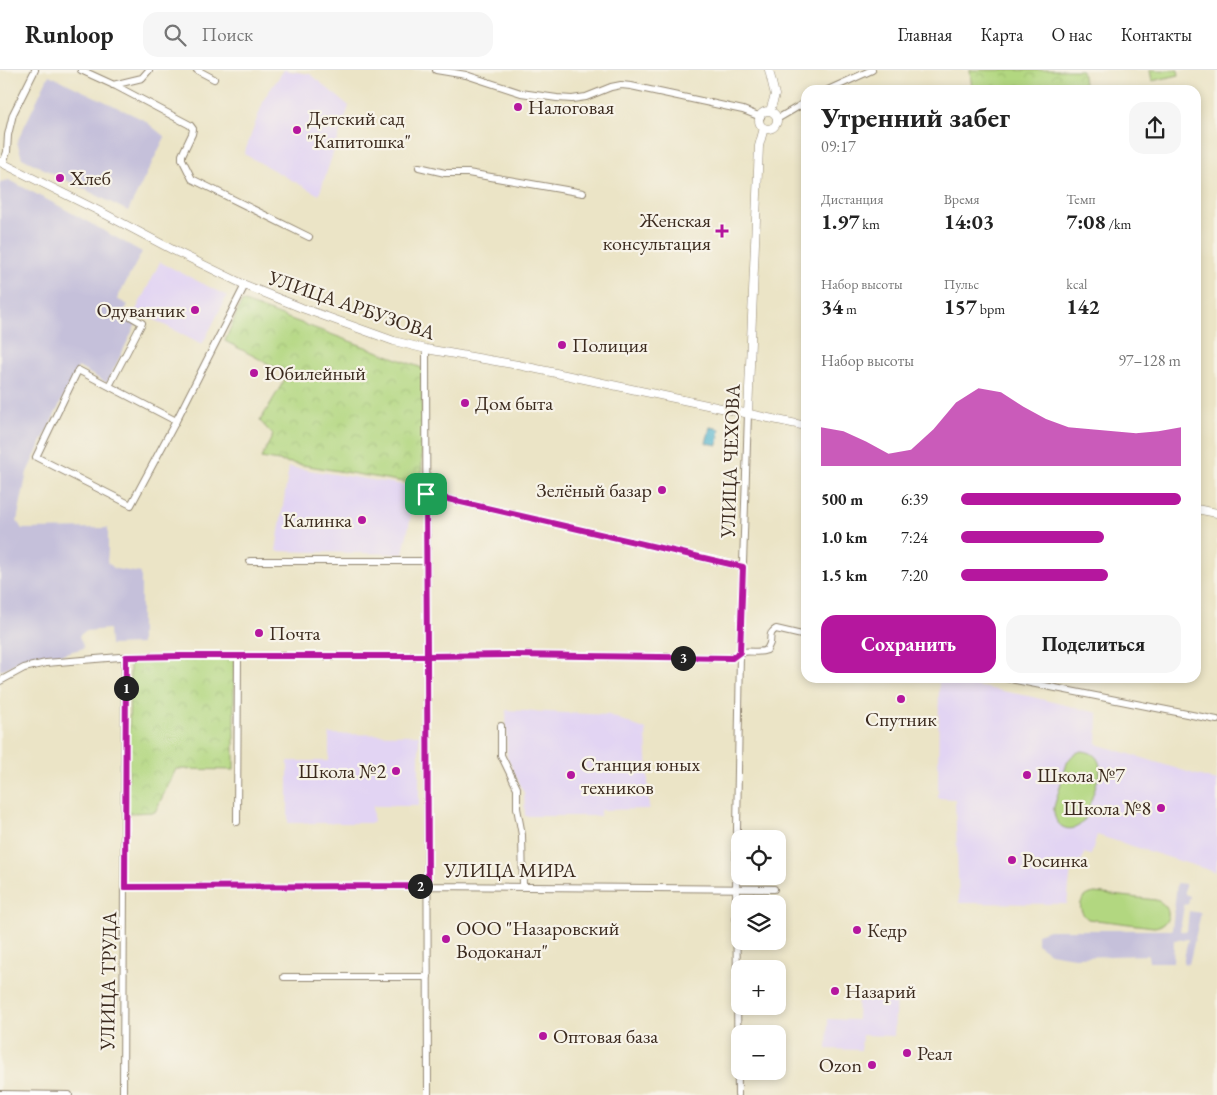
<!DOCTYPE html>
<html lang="ru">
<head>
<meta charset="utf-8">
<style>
	body { margin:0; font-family:"EB Garamond",serif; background:#f6f6f6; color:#222; height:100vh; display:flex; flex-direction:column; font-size:19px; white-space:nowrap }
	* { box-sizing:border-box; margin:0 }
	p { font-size:16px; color:#767676 }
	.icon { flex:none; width:28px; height:28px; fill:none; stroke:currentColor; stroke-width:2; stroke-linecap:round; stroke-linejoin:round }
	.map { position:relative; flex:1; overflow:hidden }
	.details { position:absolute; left:801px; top:15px; width:400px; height:598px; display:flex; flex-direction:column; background:#fff; border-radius:15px; box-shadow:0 2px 8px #0003 }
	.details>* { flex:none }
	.buttons { position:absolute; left:731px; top:760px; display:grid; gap:10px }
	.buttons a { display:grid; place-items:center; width:55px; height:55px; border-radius:10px; background:#fff; box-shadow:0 2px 8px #0003; font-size:25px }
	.pin { position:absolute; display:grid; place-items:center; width:42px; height:42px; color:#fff; margin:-21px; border-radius:10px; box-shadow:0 2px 8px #0006 }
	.km { position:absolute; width:25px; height:25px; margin:-12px; border-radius:50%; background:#222; color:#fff; font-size:14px; line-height:25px; text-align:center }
	.round { display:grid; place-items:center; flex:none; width:52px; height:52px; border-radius:15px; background:#f6f6f6 }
	.head { display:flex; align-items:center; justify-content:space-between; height:85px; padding:0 20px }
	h1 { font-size:28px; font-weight:700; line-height:38px }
	.stats { display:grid; grid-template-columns:repeat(3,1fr); gap:8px; height:85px; padding:5px 20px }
	.stats div { display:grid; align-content:center }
	.stats b { font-size:21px; font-weight:700 }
	.stats small { font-size:14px; font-weight:400 }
	.stats p { font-size:14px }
	.chart { height:140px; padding:10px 20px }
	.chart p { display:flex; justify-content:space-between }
	.chart svg { width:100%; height:90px; margin-top:5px; fill:#b5179e; opacity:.7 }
	.cta { display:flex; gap:10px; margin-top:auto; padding:10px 20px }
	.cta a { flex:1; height:58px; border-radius:15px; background:#b5179e; color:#fff; font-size:20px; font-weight:700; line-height:58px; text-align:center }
	.cta a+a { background:#f6f6f6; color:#222 }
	ul { padding:0 20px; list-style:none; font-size:16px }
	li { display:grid; grid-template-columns:80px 60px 1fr; align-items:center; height:38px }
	li i { height:12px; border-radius:6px; background:#b5179e }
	header { display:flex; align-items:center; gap:30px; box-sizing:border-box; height:70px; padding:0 25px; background:#fff; border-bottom:1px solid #e0e0e0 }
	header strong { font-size:24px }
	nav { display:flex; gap:28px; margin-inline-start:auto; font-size:18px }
	.search { width:350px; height:45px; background:#f6f6f6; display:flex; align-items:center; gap:12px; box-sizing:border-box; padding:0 18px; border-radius:15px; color:#767676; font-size:19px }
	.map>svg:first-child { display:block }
</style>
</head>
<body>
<header>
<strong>Runloop</strong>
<div class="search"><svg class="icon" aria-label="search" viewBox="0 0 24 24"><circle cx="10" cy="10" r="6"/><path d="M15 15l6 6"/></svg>Поиск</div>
<nav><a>Главная</a><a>Карта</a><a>О нас</a><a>Контакты</a></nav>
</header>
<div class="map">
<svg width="1217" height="1025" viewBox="0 0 1217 1025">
	<defs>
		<pattern id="park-crowns" width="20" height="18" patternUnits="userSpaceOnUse" patternTransform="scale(1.25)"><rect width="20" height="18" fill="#b2d780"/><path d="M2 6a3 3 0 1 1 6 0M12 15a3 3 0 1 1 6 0" fill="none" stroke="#9ab96e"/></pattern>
	</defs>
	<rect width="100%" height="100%" fill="#f7f3e8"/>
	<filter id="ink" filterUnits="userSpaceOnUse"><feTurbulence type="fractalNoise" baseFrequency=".02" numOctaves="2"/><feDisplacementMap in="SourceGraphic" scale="10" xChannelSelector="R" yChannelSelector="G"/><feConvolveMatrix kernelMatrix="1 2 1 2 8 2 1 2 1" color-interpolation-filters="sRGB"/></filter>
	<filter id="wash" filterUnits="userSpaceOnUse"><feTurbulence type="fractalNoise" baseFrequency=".0096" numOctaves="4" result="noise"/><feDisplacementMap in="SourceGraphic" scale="20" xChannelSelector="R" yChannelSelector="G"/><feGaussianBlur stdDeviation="1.12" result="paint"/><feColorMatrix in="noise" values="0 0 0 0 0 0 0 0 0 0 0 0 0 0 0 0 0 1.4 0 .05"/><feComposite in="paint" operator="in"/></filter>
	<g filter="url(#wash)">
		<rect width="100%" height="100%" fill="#ebe4c6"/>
		<path fill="#e2d4f3" d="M284 0 310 4 349 36 319 125 244 84 265 27Z
			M160 192 227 226 202 275 136 240Z
			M289 397 417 417 403 484 276 481Z
			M939 609 1028 626 1098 643 1097 674 1217 711V795L1215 802 1097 765 1091 785 1084 783 1080 798 1071 799 1067 834 959 833 955 729 938 728Z
			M506 640 609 645 646 660 649 739 600 740V746H525L524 723 507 687Z
			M329 664 419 665V736H373V753H288V691H329Z
			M858 923 896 925 894 966 862 965 861 980 827 979 828 949 857 950Z"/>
		<path fill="#c5c0da" d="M49 5 144 50 165 67 128 141 22 88 17 72Z
			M9 110 61 137 142 182 117 229 128 235 122 244 137 252 107 313 78 297 27 402 17 451 22 459 108 458V479L107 492 115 499 141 503V574L110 575 109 559 85 561 79 566 84 578 47 588 18 592 0 601V112Z
			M1177 813 1185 814V824L1190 826 1188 834 1184 835 1180 861H1187L1189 841 1201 843 1189 894 1183 893 1188 869 1174 870 1173 892H1149L1148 885 1074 887 1050 883 1037 874V864L1049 860H1172Z"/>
		<path fill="#b2d780" stroke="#76804f" d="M1150 0H1178L1179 5 1152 11Z
			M1082 681C1095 682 1101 690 1100 702L1086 747C1076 767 1052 760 1054 737L1067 693C1071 686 1074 683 1082 681Z
			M1095 823 1156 830C1173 836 1172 855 1154 857L1088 849C1075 839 1080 825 1095 823Z"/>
		<path fill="url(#park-crowns)" stroke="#76804f" d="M970 0H1082L1085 20H972Z
			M242 231 422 298V415L261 388 273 365 260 351 288 304 225 271Z
			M234 589V700L176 699 155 742 128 743 130 591Z"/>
		<path fill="#4fb3cd" stroke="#456e76" d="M710 357 720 359 718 375 706 373Z"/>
	</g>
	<g filter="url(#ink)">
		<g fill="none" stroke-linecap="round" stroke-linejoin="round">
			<defs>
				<path id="minor" d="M81 0 116 16 190 55 193 59 192 64 182 85V89L192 109 309 167
					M197 0 214 9
					M436 0 466 5 521 23 557 28 572 29 586 27 611 17 621 15 631 16 743 40 761 47
					M113 15 142 8 149 0
					M828 20 872 0
					M777 49 806 32
					M3 93 7 82 8 65 13 44 35 0
					M419 97 445 103H468L583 123
					M426 279 428 1025
					M109 316 142 253 130 246
					M176 351 78 300 36 387 131 435 176 351 245 215
					M426 424 743 497
					M250 491H426
					M1005 608 1217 650
					M0 611 24 598 46 593 120 587 185 586H427L511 585 732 588C735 586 738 583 742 582 751 580 758 584 767 580 767 579 770 574 770 573 771 566 769 563 776 559L806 566
					M501 656V685L517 718V738L522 765 523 817
					M237 752 238 586
					M125 817 428 816 774 819
					M284 907H428
					M0 1024 69 1025
					M123 1025 125 587
					M738 1025 736 818 740 583 748 344"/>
				<path id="tertiary" d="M769 0 775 25 770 41
					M759 50a9 9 0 1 1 18 0a9 9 0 1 1-18 0Z
					M0 92 103 143 173 180 245 215 302 238 394 271 426 279 518 295 806 356
					M748 344 759 76 764 58
					M1196 439 1217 443"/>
			</defs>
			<use href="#minor" stroke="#938772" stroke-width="8"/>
			<use href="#tertiary" stroke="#938772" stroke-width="9"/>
			<use href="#minor" stroke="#fff" stroke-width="6"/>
			<use href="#tertiary" stroke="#fff" stroke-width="8"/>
		</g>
	</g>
	<g fill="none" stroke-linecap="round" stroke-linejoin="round" filter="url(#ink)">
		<defs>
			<path id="route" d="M426 424 427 586H180L126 587 125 817 428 816 427 586 511 585 732 588 740 582 743 497 426 424"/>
		</defs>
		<use href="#route" stroke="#fff" stroke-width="10"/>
		<use href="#route" stroke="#b5179e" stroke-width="6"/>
	</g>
	<g fill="#b5179e" stroke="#f7f3e8" stroke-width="2">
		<circle cx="518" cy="37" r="5"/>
		<circle cx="297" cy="60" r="5"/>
		<circle cx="60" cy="108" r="5"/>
		<path d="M719.5 153.5h5v5h5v5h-5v5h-5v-5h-5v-5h5z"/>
		<circle cx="195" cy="240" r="5"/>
		<circle cx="562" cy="275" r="5"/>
		<circle cx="254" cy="303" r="5"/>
		<circle cx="465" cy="333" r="5"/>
		<circle cx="662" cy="420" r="5"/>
		<circle cx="362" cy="450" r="5"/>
		<circle cx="259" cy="563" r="5"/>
		<circle cx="901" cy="629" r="5"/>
		<circle cx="396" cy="701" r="5"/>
		<circle cx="571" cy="705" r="5"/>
		<circle cx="1027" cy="705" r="5"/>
		<circle cx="1161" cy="738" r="5"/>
		<circle cx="1012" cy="790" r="5"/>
		<circle cx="857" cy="860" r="5"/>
		<circle cx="446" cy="869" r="5"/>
		<circle cx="835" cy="921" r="5"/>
		<circle cx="543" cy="966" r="5"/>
		<circle cx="907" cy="983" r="5"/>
		<circle cx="872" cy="995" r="5"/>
	</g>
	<g text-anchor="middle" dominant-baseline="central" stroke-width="4.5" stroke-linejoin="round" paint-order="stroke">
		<g font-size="20" fill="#3b2a1e" stroke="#f7f3e8" text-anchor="start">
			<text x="528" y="37">Налоговая</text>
			<text x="307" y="48">Детский сад<tspan x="307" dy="23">"Капитошка"</tspan></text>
			<text x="70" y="108">Хлеб</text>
			<text x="711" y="150" text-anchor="end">Женская<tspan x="711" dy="23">консультация</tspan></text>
			<text x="185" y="240" text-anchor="end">Одуванчик</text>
			<text x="572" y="275">Полиция</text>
			<text x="264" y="303">Юбилейный</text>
			<text x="475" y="333">Дом быта</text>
			<text x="652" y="420" text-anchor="end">Зелёный базар</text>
			<text x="352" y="450" text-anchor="end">Калинка</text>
			<text x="269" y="563">Почта</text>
			<text x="901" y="649" text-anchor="middle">Спутник</text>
			<text x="581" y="694">Станция юных<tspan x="581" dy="23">техников</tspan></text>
			<text x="386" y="701" text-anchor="end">Школа №2</text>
			<text x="1037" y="705">Школа №7</text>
			<text x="1151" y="738" text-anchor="end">Школа №8</text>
			<text x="1022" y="790">Росинка</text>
			<text x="456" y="858">ООО "Назаровский<tspan x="456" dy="23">Водоканал"</tspan></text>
			<text x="867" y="860">Кедр</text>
			<text x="845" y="921">Назарий</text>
			<text x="553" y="966">Оптовая база</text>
			<text x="917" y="983">Реал</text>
			<text x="862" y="995" text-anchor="end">Ozon</text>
		</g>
		<g font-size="20" fill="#3b2a1e" stroke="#f7f3e8">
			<text transform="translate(352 235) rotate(19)">УЛИЦА АРБУЗОВА</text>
			<text transform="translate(730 391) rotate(-88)">УЛИЦА ЧЕХОВА</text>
			<text x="510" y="800">УЛИЦА МИРА</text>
			<text transform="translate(108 911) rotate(-89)">УЛИЦА ТРУДА</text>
		</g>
	</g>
</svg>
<div class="buttons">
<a><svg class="icon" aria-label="locate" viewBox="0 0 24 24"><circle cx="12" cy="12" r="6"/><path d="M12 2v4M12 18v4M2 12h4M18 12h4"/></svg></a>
<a><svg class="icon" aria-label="layers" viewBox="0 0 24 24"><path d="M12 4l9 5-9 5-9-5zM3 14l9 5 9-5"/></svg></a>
<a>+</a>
<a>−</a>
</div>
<div class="pin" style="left:426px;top:424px;background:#1e9e55"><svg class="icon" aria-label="arrive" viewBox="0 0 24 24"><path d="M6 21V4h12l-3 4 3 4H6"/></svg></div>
<b class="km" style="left:126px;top:618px">1</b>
<b class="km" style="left:420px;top:816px">2</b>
<b class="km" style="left:683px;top:588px">3</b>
<section class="details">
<div class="head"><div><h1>Утренний забег</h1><p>09:17</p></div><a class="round"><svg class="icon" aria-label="share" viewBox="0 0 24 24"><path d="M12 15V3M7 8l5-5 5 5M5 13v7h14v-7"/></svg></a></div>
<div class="stats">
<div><p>Дистанция</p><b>1.97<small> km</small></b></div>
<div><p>Время</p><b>14:03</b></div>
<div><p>Темп</p><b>7:08<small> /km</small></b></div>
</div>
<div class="stats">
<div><p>Набор высоты</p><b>34<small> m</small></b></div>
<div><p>Пульс</p><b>157<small> bpm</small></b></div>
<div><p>kcal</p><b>142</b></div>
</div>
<div class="chart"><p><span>Набор высоты</span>97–128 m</p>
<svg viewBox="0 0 160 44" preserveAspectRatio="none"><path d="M0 44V25L10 27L20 32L30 38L40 36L50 26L60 13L70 6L80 8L90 15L100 21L110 25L120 26L130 27L140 28L150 27L160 25V44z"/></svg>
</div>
<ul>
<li><b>500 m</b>6:39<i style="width:100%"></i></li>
<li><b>1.0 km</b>7:24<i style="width:65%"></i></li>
<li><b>1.5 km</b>7:20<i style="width:67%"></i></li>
</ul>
<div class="cta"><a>Сохранить</a><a>Поделиться</a></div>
</section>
</div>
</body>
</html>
